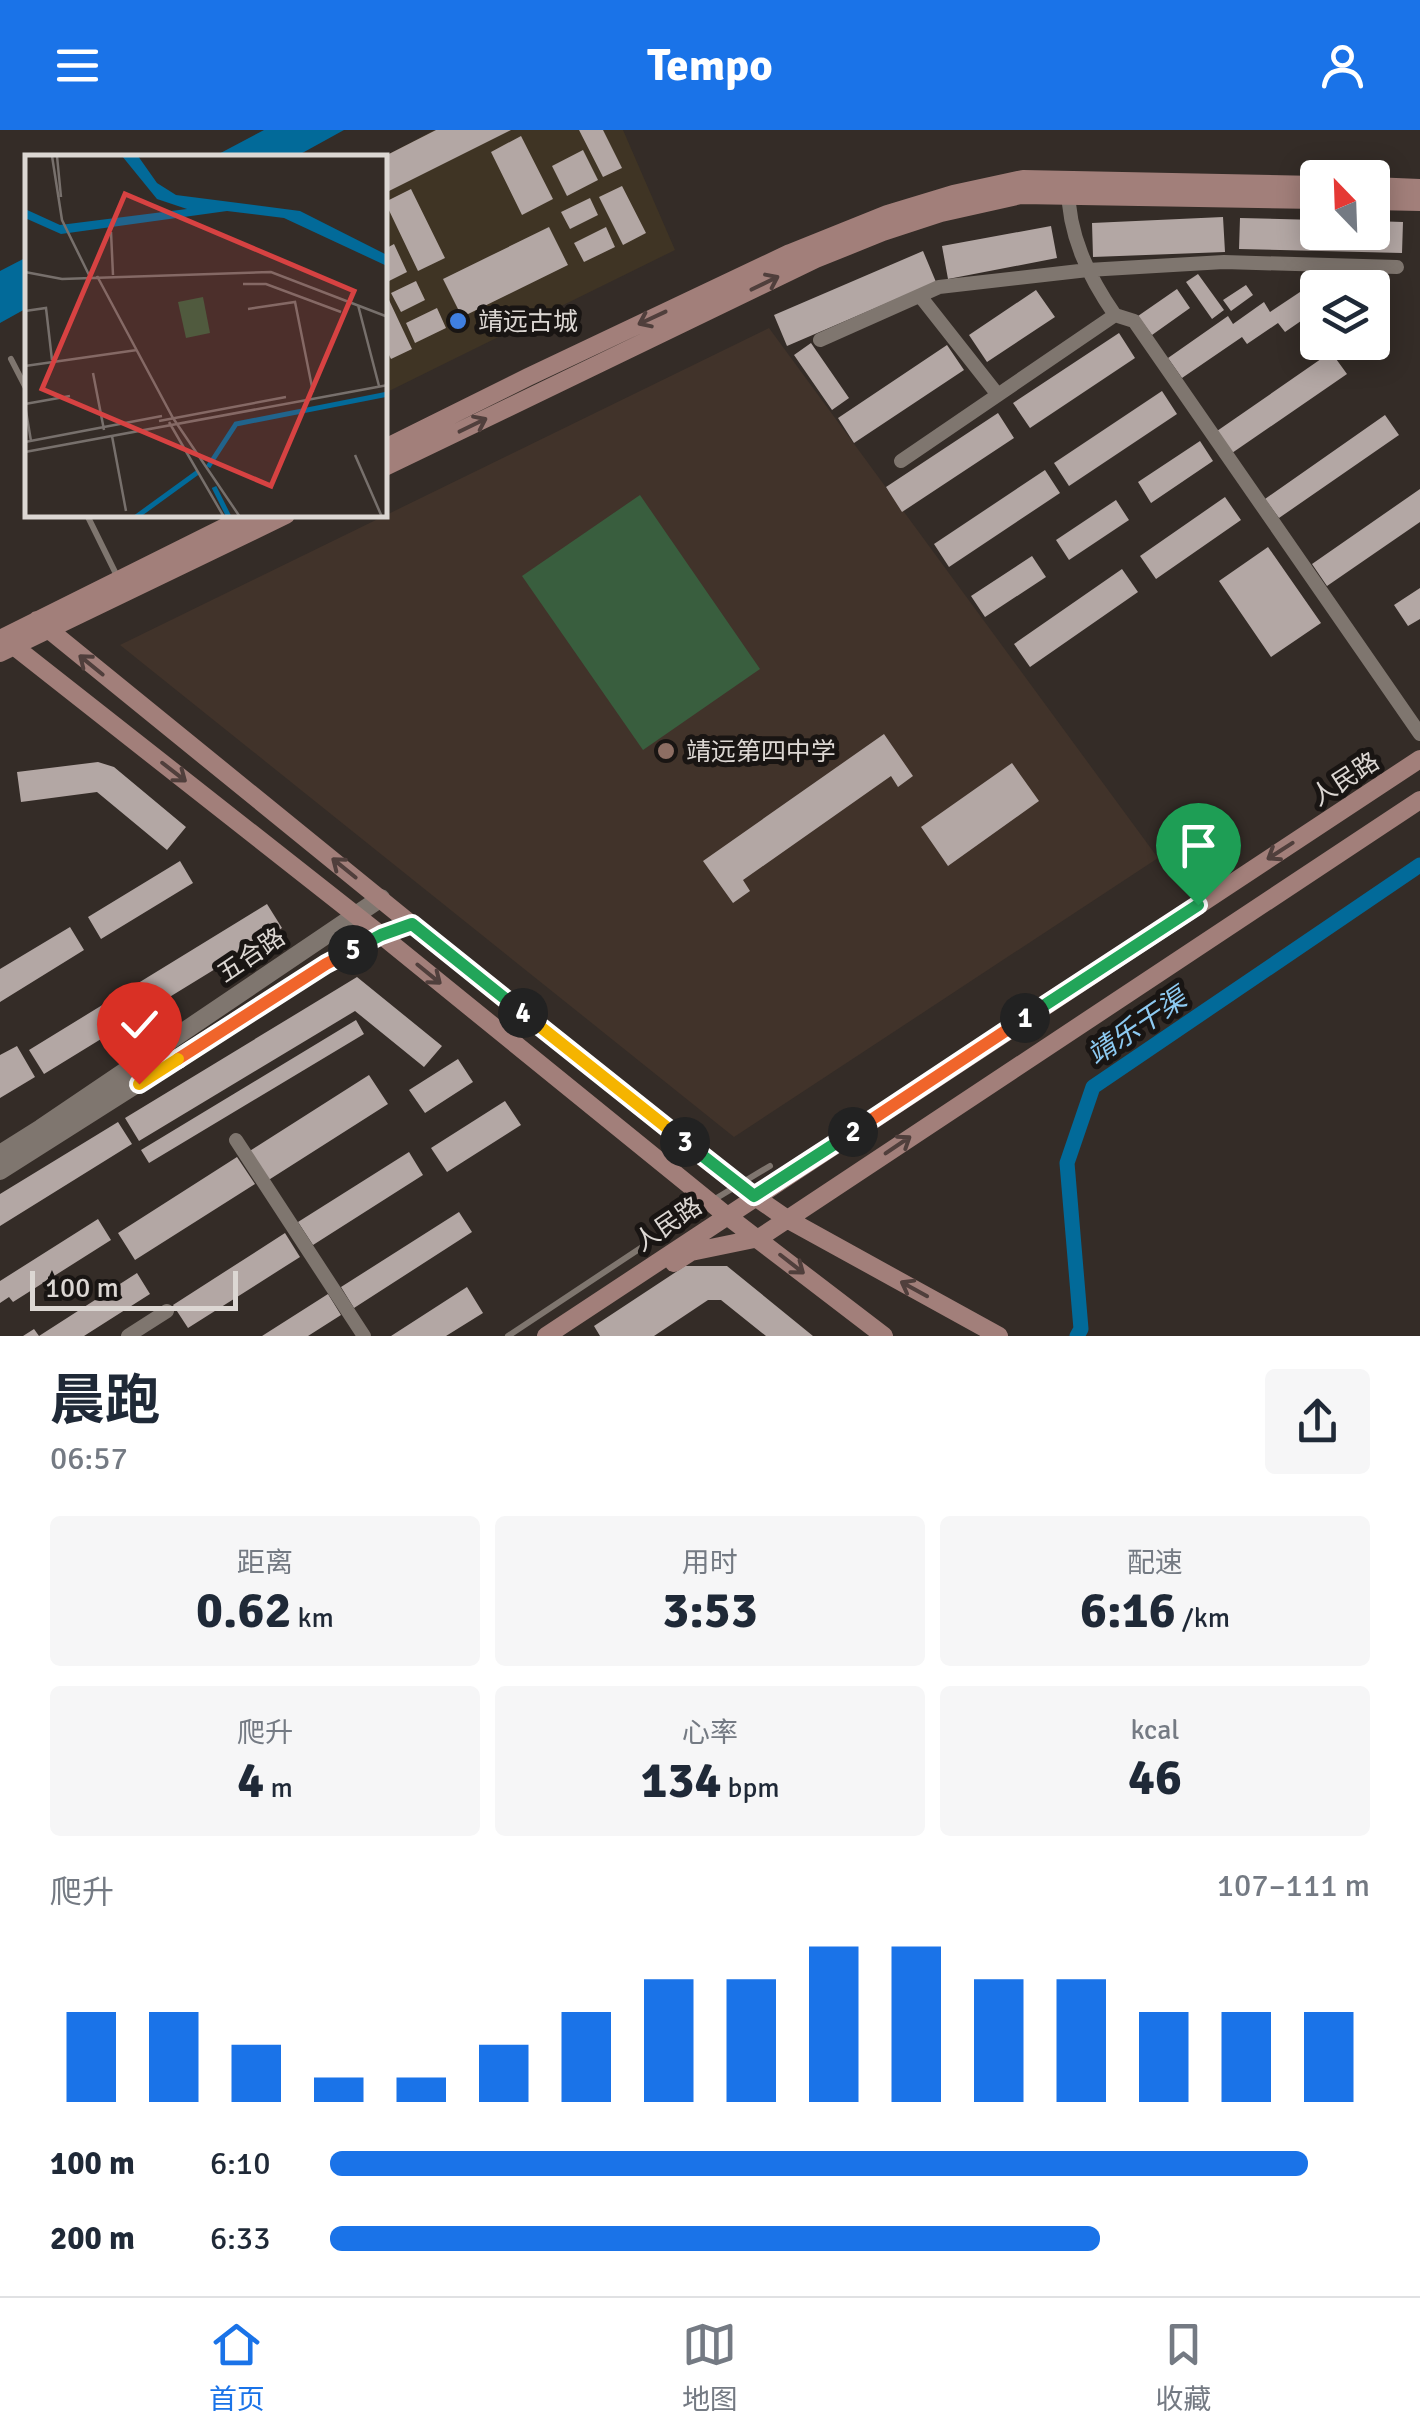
<!DOCTYPE html>
<html lang="zh">
<head>
<meta charset="utf-8">
<style>
	body { margin:0; font-family:Signika,"Noto Sans SC",sans-serif; background:#f6f6f7; color:#1f2937; height:100vh; display:flex; flex-direction:column; font-size:38px; white-space:nowrap }
	* { box-sizing:border-box; margin:0 }
	p { font-size:32px; color:#747a83 }
	.icon { flex:none; width:55px; height:55px; fill:none; stroke:currentColor; stroke-width:2; stroke-linecap:round; stroke-linejoin:round }
	.map { position:relative; height:1206px; overflow:hidden }
	.drawer { display:flex; flex-direction:column; background:#fff; flex:1 }
	.drawer>* { flex:none }
	.needle { width:65px; rotate:337deg }
	.fabs { position:absolute; left:1300px; top:30px; display:grid; gap:20px }
	.fabs a { display:grid; place-items:center; width:90px; height:90px; border-radius:10px; background:#fff; box-shadow:0 5px 25px #0003; font-size:50px }
	.scale { position:absolute; left:30px; bottom:25px; width:208px; box-sizing:border-box; padding-left:10px; border:5px solid #dcd7d3; border-top:0; font-size:28px; line-height:35px; white-space:nowrap; color:#dcd7d3; -webkit-text-stroke:8px #191513; paint-order:stroke }
	.pin { position:absolute; display:grid; place-items:center; width:85px; height:85px; color:#fff; margin:-102px -42px; border-radius:50% 50% 50% 0; rotate:-45deg; box-shadow:0 0 10px #0007 }
	.pin .icon { rotate:45deg }
	.km { position:absolute; width:50px; height:50px; margin:-25px; border-radius:50%; background:#222; color:#fff; font-size:28px; line-height:50px; text-align:center }
	.round { display:grid; place-items:center; flex:none; width:105px; height:105px; border-radius:10px; background:#f6f6f7 }
	.overview { display:flex; align-items:center; justify-content:space-between; height:170px; padding:0 50px }
	h1 { font-size:55px; font-weight:700; line-height:75px }
	.metrics { display:grid; grid-template-columns:repeat(3,1fr); gap:15px; height:170px; padding:10px 50px }
	.metrics div { display:grid; align-content:center; border-radius:10px; background:#f6f6f7; text-align:center }
	.metrics b { font-size:50px; font-weight:700 }
	.metrics small { font-size:28px; font-weight:400 }
	.metrics p { font-size:28px }
	.chart { height:280px; padding:20px 50px }
	.chart p { display:flex; justify-content:space-between }
	.chart svg { width:100%; height:180px; margin-top:10px; stroke:#1a73e8; stroke-width:6 }
	ul { padding:0 50px; list-style:none; font-size:32px }
	li { display:grid; grid-template-columns:160px 120px 1fr; align-items:center; height:75px }
	li i { height:25px; border-radius:12px; background:#1a73e8 }
	header { display:flex; justify-content:space-between; align-items:center; height:130px; padding:0 50px; background:#1a73e8; color:#fff; font-size:45px; font-weight:700 }
	.dock { display:flex; justify-content:space-around; align-items:center; height:140px; border-top:2px solid #e0e1e3; background:#fff; font-size:28px; color:#747a83 }
	.dock a { display:grid; justify-items:center; gap:5px }
	.dock .active { color:#1a73e8 }
	.map>svg:first-child { display:block }
</style>
</head>
<body>
<header><svg class="icon" aria-label="menu" viewBox="0 0 24 24"><path d="M4 6h16M4 12h16M4 18h16"/></svg>Tempo<svg class="icon" aria-label="person" viewBox="0 0 24 24"><circle cx="12" cy="8" r="4"/><path d="M4 21q1-7 8-7t8 7"/></svg></header>
<div class="map">
<svg width="1420" height="1206" viewBox="0 0 1420 1206">
	<rect width="100%" height="100%" fill="#342c27"/>
	<path fill="#3f3424" d="M434 0H623L675 120 385 263V28H381Z"/>
	<path fill="#41332a" d="M769 198 1158 728 734 1007 120 515Z"/>
	<path fill="#395e3e" d="M640 365 760 539 643 620 522 446Z"/>
	<path fill="#026a99" d="M264 0H344L295 27H213Z
		M27 127V178L0 193V141Z"/>
	<g fill="none" stroke-linecap="round" stroke-linejoin="round">
		<path stroke="#026a99" stroke-width="15" d="M1077 1206 1081 1199 1067 1033 1093 957 1420 735"/>
	</g>
	<path fill="#b3a7a4" d="M436 0H511L385 63V26Z
		M579 0H603L622 38 603 47Z
		M521 6 553 69 522 85 491 22Z
		M583 20 598 50 567 66 552 36Z
		M622 56 646 103 623 115 599 67Z
		M411 59 445 128 418 141 385 72Z
		M590 68 598 85 570 99 561 82Z
		M1223 87 1225 122 1093 127 1092 93Z
		M1240 88 1318 90V102H1372V91L1403 92 1402 123 1239 119Z
		M1051 96 1057 128 948 149 942 116Z
		M549 97 568 135 462 187 443 149Z
		M606 97 615 117 584 132 574 113Z
		M394 114 407 142 385 153V119Z
		M923 121 936 152 787 216 774 185Z
		M1198 144 1224 180 1212 189 1186 152Z
		M416 151 425 170 401 182 391 163Z
		M1246 155 1253 165 1231 181 1223 170Z
		M1177 159 1190 178 1152 205 1138 186Z
		M1036 160 1055 187 987 232 969 205Z
		M1300 162 1314 182 1285 202 1278 193 1247 214 1242 207 1182 248 1168 228 1228 186 1233 194 1264 172 1270 182Z
		M389 170 412 219 391 229 385 217V172Z
		M437 178 446 198 415 213 406 193Z
		M1119 203 1135 228 1030 298 1013 273Z
		M811 213 849 268 832 280 794 225Z
		M947 215 964 240 854 313 838 288Z
		M1331 222 1347 244 1232 323 1217 301Z
		M1162 261 1177 284 1069 356 1054 333Z
		M998 283 1014 308 902 382 886 357Z
		M1385 285 1399 305 1279 388 1265 369Z
		M1200 311 1213 331 1151 373 1138 352Z
		M1045 340 1060 363 949 437 934 414Z
		M1420 359V392L1327 456 1312 434Z
		M1225 367 1241 390 1156 449 1140 426Z
		M1116 370 1129 390 1069 430 1056 410Z
		M1268 417 1321 493 1271 527 1219 451Z
		M1032 426 1046 447 985 487 971 466Z
		M1122 439 1138 462 1030 537 1014 514Z
		M1420 458V489L1408 496 1394 475Z
		M884 604 913 646 898 657 891 646 743 750 750 761 733 773 703 731Z
		M98 632 114 637 186 697 167 720 97 662 21 672 17 642Z
		M1012 633 1039 671 948 736 921 697Z
		M180 731 193 753 101 809 88 787Z
		M267 774 282 798 44 944 29 920Z
		M70 797 84 820 0 872V839Z
		M357 847 442 916 424 937 355 881 139 1011 125 988Z
		M356 890 364 904 149 1033 141 1020Z
		M17 916 35 947 0 968V925Z
		M458 929 473 952 425 983 409 960Z
		M369 945 388 974 267 1051 248 1022Z
		M505 971 521 995 447 1042 431 1018Z
		M118 992 132 1014 0 1096V1064Z
		M409 1022 423 1045 313 1115 298 1092Z
		M237 1027 255 1054 135 1130 118 1103Z
		M459 1082 472 1102 354 1178 341 1157Z
		M98 1089 111 1110 13 1172 9 1167 0 1173V1151Z
		M285 1103 300 1127 188 1198 173 1175Z
		M685 1136H727L813 1206H766L721 1170H708L654 1206H600L594 1196Z
		M137 1143 150 1164 84 1206H23L34 1199 39 1206Z
		M467 1157 483 1183 446 1206H391Z
		M328 1164 341 1185 308 1206H262Z"/>
	<g fill="none" stroke-linecap="round" stroke-linejoin="round">
		<path stroke="#7f766f" stroke-width="6" d="M11 229 28 262
			M87 385 118 448
			M508 1206 710 1072 770 1036"/>
		<path stroke="#7f766f" stroke-width="14" d="M1068 56C1068 104 1088 146 1115 185
			M920 166 998 265
			M820 210 939 157 1088 140 1224 132 1397 137
			M901 331 1115 185 1134 191 1420 604
			M236 1010 364 1206
			M128 1206 167 1181"/>
		<path stroke="#7f766f" stroke-width="18" d="M0 1024 41 998 381 768
			M0 1041 326 834 381 805 411 794"/>
		<path stroke="#a27f7a" stroke-width="18" d="M1372 56 1420 58
			M1372 71 1420 72
			M385 318 528 247 790 123 887 84 953 64 1023 49 1318 55
			M385 337 816 129 883 102 941 83 1021 65 1318 70
			M37 490 411 794 738 1055 787 1089 999 1206
			M0 509 249 385
			M15 517 381 805 726 1085 884 1206
			M0 523 286 385
			M674 1133 691 1122 759 1108 1420 670
			M546 1206 1420 629"/>
	</g>
	<defs><path id="oneway-shaft" d="M-6 0H5M1.5-3L5.5 0L1.5 3" fill="none" stroke-width="1.6" stroke-linecap="round" stroke-linejoin="round" transform="scale(2.5)"/></defs>
	<g stroke="#503f3c">
		<use href="#oneway-shaft" transform="translate(765 153) rotate(-26)"/>
		<use href="#oneway-shaft" transform="translate(652 188) rotate(155)"/>
		<use href="#oneway-shaft" transform="translate(473 295) rotate(-26)"/>
		<use href="#oneway-shaft" transform="translate(91 535) rotate(-141)"/>
		<use href="#oneway-shaft" transform="translate(174 642) rotate(38)"/>
		<use href="#oneway-shaft" transform="translate(1280 721) rotate(147)"/>
		<use href="#oneway-shaft" transform="translate(344 738) rotate(-141)"/>
		<use href="#oneway-shaft" transform="translate(429 844) rotate(39)"/>
		<use href="#oneway-shaft" transform="translate(898 1015) rotate(-34)"/>
		<use href="#oneway-shaft" transform="translate(792 1134) rotate(38)"/>
		<use href="#oneway-shaft" transform="translate(914 1159) rotate(-151)"/>
	</g>
	<g fill="none" stroke-linecap="round" stroke-linejoin="round">
		<defs>
			<path id="split-1" d="M1025 888 1198 775"/>
			<path id="split-2" d="M853 1002 1025 888"/>
			<path id="split-3" d="M685 1012 754 1066 853 1002"/>
			<path id="split-4" d="M523 883 685 1012"/>
			<path id="split-5" d="M353 820 381 805 412 794 523 883"/>
			<path id="split-6" d="M178 929 326 834 353 820"/>
			<path id="split-7" d="M139 954 178 929"/>
		</defs>
		<use href="#split-1" stroke="#fff" stroke-width="20"/>
		<use href="#split-2" stroke="#fff" stroke-width="20"/>
		<use href="#split-3" stroke="#fff" stroke-width="20"/>
		<use href="#split-4" stroke="#fff" stroke-width="20"/>
		<use href="#split-5" stroke="#fff" stroke-width="20"/>
		<use href="#split-6" stroke="#fff" stroke-width="20"/>
		<use href="#split-7" stroke="#fff" stroke-width="20"/>
		<use href="#split-1" stroke="#22a559" stroke-width="12"/>
		<use href="#split-2" stroke="#f0652b" stroke-width="12"/>
		<use href="#split-3" stroke="#22a559" stroke-width="12"/>
		<use href="#split-4" stroke="#f5b400" stroke-width="12"/>
		<use href="#split-5" stroke="#22a559" stroke-width="12"/>
		<use href="#split-6" stroke="#f0652b" stroke-width="12"/>
		<use href="#split-7" stroke="#f5b400" stroke-width="12"/>
	</g>
	<circle fill="#3f7fe0" stroke="#191513" stroke-width="4" cx="458" cy="191" r="10"/>
	<circle fill="#8d6e63" stroke="#191513" stroke-width="4" cx="666" cy="621" r="10"/>
	<g text-anchor="middle" dominant-baseline="central" stroke-width="10" stroke-linejoin="round" paint-order="stroke">
		<g font-size="25" fill="#dcd7d3" stroke="#191513" text-anchor="start">
			<text x="478" y="191">靖远古城</text>
			<text x="686" y="621">靖远第四中学</text>
		</g>
		<g font-size="25" fill="#dcd7d3" stroke="#191513">
			<text transform="translate(1345 649) rotate(-33)">人民路</text>
			<text transform="translate(251 825) rotate(-34)">五合路</text>
			<text transform="translate(668 1094) rotate(-34)">人民路</text>
		</g>
		<g font-size="28" font-style="italic" fill="#8dcaf2" stroke="#191513">
			<text transform="translate(1137 897) rotate(-34)">靖乐干渠</text>
		</g>
	</g>
	<g transform="translate(25 25)">
		<rect width="362" height="362" fill="#342c27"/>
		<path d="M178 142 185 178 161 183 153 147Z" fill="#395e3e"/>
		<path d="M97 1H113L132 28 151 40 275 56 362 100V111L259 63 202 56 36 79 0 63V54L35 70 162 54 132 44Z" fill="#026a99"/>
		<path fill="none" stroke="#026a99" stroke-width="5" d="M183 312 211 269 363 239M189 332 204 362M111 362 173 317"/>
		<path fill="none" stroke="#77706c" stroke-width="2.5" d="M27 1 37 65 65 122M32 1 36 42M86 77 88 120M0 117 37 124 246 117 363 162M72 121 148 263 215 362M218 129H241L316 157M333 150 354 231M223 154 270 147 288 237M0 156 21 153 27 205M0 211 112 195M68 218 79 275M0 249 45 241M0 250 6 286M134 266 261 242M144 267 199 362M87 281 101 356M0 287 137 261M0 297 363 230M330 300 357 362"/>
		<path fill="#d74242" fill-opacity="0.15" stroke="#d74242" stroke-width="5" d="M100 39 329 136 246 331 17 234Z"/>
		<rect width="362" height="362" fill="none" stroke="#dcd7d3" stroke-width="5"/>
	</g>
</svg>
<div class="fabs">
<a><svg class="needle" viewBox="-14 -14 28 28"><path d="M0-13l5 13h-10z" fill="#e53935"/><path d="M0 13l5-13h-10z" fill="#747a83"/></svg></a>
<a><svg class="icon" aria-label="layers" viewBox="0 0 24 24"><path d="M12 4l9 5-9 5-9-5zM3 14l9 5 9-5"/></svg></a>
</div>
<div class="scale">100 m</div>
<div class="pin" style="left:1198px;top:775px;background:#1e9e55"><svg class="icon" aria-label="arrive" viewBox="0 0 24 24"><path d="M6 21V4h12l-3 4 3 4H6"/></svg></div>
<div class="pin" style="left:139px;top:954px;background:#d93025"><svg class="icon" aria-label="check" viewBox="0 0 24 24"><path d="M5 12l5 5 9-10"/></svg></div>
<b class="km" style="left:1025px;top:888px">1</b>
<b class="km" style="left:853px;top:1002px">2</b>
<b class="km" style="left:685px;top:1012px">3</b>
<b class="km" style="left:523px;top:883px">4</b>
<b class="km" style="left:353px;top:820px">5</b>
</div>
<section class="drawer">
<div class="overview"><div><h1>晨跑</h1><p>06:57</p></div><a class="round"><svg class="icon" aria-label="share" viewBox="0 0 24 24"><path d="M12 15V3M7 8l5-5 5 5M5 13v7h14v-7"/></svg></a></div>
<div class="metrics">
<div><p>距离</p><b>0.62<small> km</small></b></div>
<div><p>用时</p><b>3:53</b></div>
<div><p>配速</p><b>6:16<small> /km</small></b></div>
</div>
<div class="metrics">
<div><p>爬升</p><b>4<small> m</small></b></div>
<div><p>心率</p><b>134<small> bpm</small></b></div>
<div><p>kcal</p><b>46</b></div>
</div>
<div class="chart"><p><span>爬升</span>107–111 m</p>
<svg viewBox="0 0 160 44" preserveAspectRatio="none"><path d="M5 44V22M15 44V22M25 44V30M35 44V38M45 44V38M55 44V30M65 44V22M75 44V14M85 44V14M95 44V6M105 44V6M115 44V14M125 44V14M135 44V22M145 44V22M155 44V22"/></svg>
</div>
<ul>
<li><b>100 m</b>6:10<i style="width:94%"></i></li>
<li><b>200 m</b>6:33<i style="width:74%"></i></li>
</ul>
</section>
<nav class="dock">
<a class="active"><svg class="icon" aria-label="home" viewBox="0 0 24 24"><path d="M3 11l9-7 9 7M6 9v11h12V9"/></svg>首页</a>
<a><svg class="icon" aria-label="map" viewBox="0 0 24 24"><path d="M3 6l6-2 6 2 6-2v14l-6 2-6-2-6 2zM9 4v14M15 6v14"/></svg>地图</a>
<a><svg class="icon" aria-label="saved" viewBox="0 0 24 24"><path d="M7 4h10v16l-5-4-5 4z"/></svg>收藏</a>
</nav>
</body>
</html>
